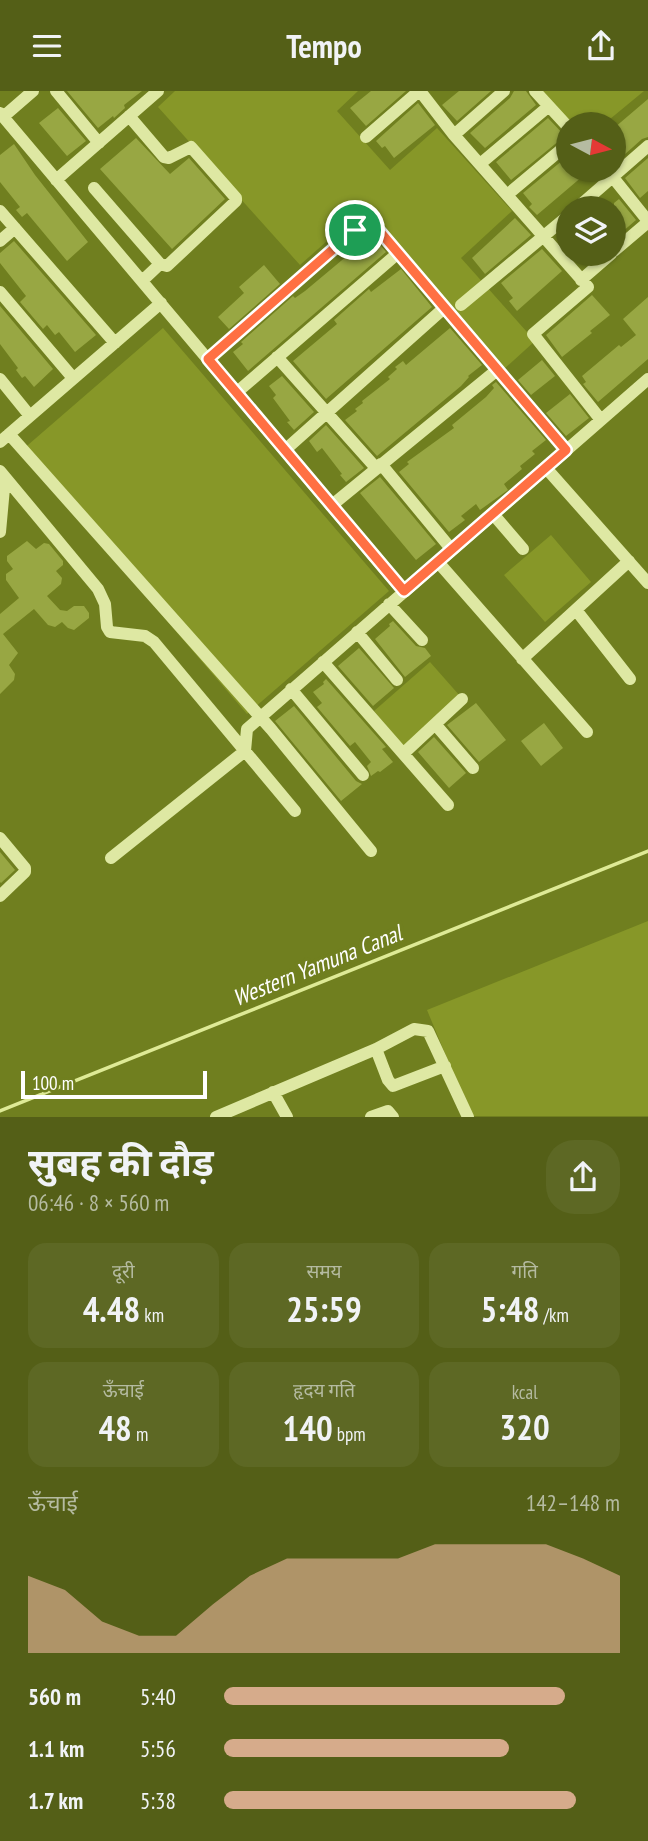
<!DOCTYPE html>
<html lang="hi">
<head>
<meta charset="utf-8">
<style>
	body { margin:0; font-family:"PT Sans Narrow","Noto Sans Devanagari",sans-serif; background:#5d6824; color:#f1f3f6; height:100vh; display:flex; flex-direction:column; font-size:26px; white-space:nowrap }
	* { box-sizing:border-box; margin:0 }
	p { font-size:23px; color:#b5bba1 }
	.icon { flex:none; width:38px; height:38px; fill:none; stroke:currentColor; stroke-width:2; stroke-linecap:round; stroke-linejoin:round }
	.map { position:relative; height:1026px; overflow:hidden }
	.details { display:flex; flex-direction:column; background:#545f17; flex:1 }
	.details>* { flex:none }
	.needle { width:46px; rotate:97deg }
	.controls { position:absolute; left:556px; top:21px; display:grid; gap:14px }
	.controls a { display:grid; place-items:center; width:70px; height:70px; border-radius:50%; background:#545f17; box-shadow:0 2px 5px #0004; font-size:35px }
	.scale { position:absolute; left:21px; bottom:18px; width:186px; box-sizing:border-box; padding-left:7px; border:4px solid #fff; border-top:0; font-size:19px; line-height:24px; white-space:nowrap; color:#fff; -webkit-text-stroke:5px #707f1f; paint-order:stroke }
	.pin { position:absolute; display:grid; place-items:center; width:60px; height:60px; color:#fff; margin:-30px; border:4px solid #fff; border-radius:50%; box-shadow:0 2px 7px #0007 }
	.round { display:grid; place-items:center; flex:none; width:74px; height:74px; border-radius:28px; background:#5d6824 }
	.summary { display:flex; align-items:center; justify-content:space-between; height:119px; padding:0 28px }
	h1 { font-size:38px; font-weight:700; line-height:52px }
	.stats { display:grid; grid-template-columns:repeat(3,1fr); gap:10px; height:119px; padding:7px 28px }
	.stats div { display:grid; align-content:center; border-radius:18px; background:#5d6824; text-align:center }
	.stats b { font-size:35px; font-weight:700 }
	.stats small { font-size:19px; font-weight:400 }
	.stats p { font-size:19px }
	.chart { height:196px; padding:14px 28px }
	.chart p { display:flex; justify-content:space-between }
	.chart svg { width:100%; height:126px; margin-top:7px; fill:#d6ab8b; opacity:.7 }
	ul { padding:0 28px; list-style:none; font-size:23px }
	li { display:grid; grid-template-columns:112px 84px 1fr; align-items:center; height:52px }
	li i { height:18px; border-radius:9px; background:#d6ab8b }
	header { display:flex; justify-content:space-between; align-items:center; height:91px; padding:0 28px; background:#545f17; font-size:32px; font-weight:700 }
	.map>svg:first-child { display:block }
</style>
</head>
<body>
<header><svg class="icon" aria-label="menu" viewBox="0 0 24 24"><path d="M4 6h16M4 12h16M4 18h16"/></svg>Tempo<svg class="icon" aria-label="share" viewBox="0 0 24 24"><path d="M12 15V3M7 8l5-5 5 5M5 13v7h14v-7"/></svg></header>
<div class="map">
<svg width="648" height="1026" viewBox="0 0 648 1026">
	<rect width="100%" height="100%" fill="#707f1f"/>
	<path fill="#879728" d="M175 0H358L337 20 390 79 437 37 512 120 461 167 535 250 504 278 362 119 300 174 158 16Z
		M538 0H644L604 33H569Z
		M163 237 389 500 247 623 21 360Z
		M551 444 591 491 545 531 504 484Z
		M430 571 460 605 403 655 374 620Z
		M648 830V1025H471L427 919Z"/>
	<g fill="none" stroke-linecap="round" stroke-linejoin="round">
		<path stroke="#deea96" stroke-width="3.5" d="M0 1020 648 760"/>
	</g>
	<path fill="#98a743" d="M67 0H142L124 14 125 17 114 27 113 25 98 37Z
		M371 0H406L366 35 350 17Z
		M459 0H491L457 30 442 14Z
		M514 0H526L536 14 485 57 470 42 510 7Z
		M648 8V46L642 48 614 73V37Z
		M418 12 435 34 394 67 385 55 382 57 376 50Z
		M58 17 86 50 67 65 39 32Z
		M548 27 565 45 511 89 496 71Z
		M136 47 170 83 189 67 225 108 172 158 100 78Z
		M14 53 35 84 88 151 67 170 27 122 22 126 16 119 20 116 0 91V64Z
		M569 64V79H590L537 124 529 116 532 113 523 102Z
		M648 67V100L640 107 625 87Z
		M619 108 636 129 614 148V112Z
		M515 127 531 144 485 183 472 167Z
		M372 144 386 161 248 280 233 261 243 253 241 251 293 205 295 207 305 200Z
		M14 150 96 244 75 261 59 241 55 244 47 234 43 238 20 211 26 205 0 172V162Z
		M542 158 562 180 517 220 509 210 513 207 501 192Z
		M264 174 280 193 229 238 218 226 244 202 239 196Z
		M401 178 432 216 326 308 293 270 337 233 334 229 369 198 371 201Z
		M592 204 610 224 590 240 592 242 562 266 546 244Z
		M648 206V268L598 311 583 293 586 291 582 285 619 254 621 256 636 244 623 228Z
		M0 215 53 278 34 296 25 285 22 287 16 279 18 277 0 253Z
		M450 237 482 274 468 285 469 286 461 295 377 365 345 329 357 320 355 318 363 312 362 310 390 288 388 286 397 278 395 276 403 270 406 274Z
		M542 269 555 285 531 304 518 289Z
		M282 285 314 321 294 339 287 331 290 330 273 307 276 304 269 295Z
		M496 291 546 349 532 360 535 363 520 375 522 378 504 393 508 399 480 419 476 413 461 425 465 429 449 441 399 381 409 373 407 371 454 337 452 334 486 306 494 297 492 294Z
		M570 303 589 327 566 345 546 322Z
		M326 334 364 377 346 391 340 384 342 383 322 357 317 361 309 350Z
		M380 386 436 453 416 469 360 402Z
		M27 450 36 458 44 452 49 453 63 470V474L56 480 62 487 61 493 47 505 60 519 67 520 74 515H84L89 522V527L74 539 68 537 62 531 55 536 48 534 34 518 3 543 18 562 9 574 15 583 14 589 0 603V523L19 507 6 489V483L13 478 7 470V465Z
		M393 530 416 555 425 557 431 565 405 586 375 548 390 535 389 533Z
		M359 557 394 597 373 615 338 575Z
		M326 588 386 656 382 658 393 671 380 681 378 680 371 685 367 675 371 671 355 651 350 655 317 616 322 612 313 601 324 593 323 591Z
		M476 612 506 649 479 671 447 634Z
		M294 615 356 690 362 693 341 710 275 630Z
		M544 632 563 657 541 675 521 650Z
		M434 646 466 682 449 697 418 661Z
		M0 761 15 779 1 792 0 791Z"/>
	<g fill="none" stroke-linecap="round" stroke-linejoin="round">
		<path stroke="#dee8a3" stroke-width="12" d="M56 0 99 52
			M420 0 454 44 588 196 533 243 601 329
			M535 0 569 37
			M0 22 404 501
			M129 25 164 66 169 67 191 56 236 107V110L167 175 160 173 142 190
			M3 26 33 0
			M454 44 504 0
			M366 46 419 0
			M480 73 549 15
			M607 79 648 130
			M56 89 158 0
			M94 97 160 173
			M507 104 569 52
			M577 117 648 55
			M0 120 115 252
			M0 150 15 137
			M614 160 648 131
			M581 189 611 163
			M0 201 73 287
			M461 214 569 124
			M277 266 376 377
			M208 268 355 139 370 129 566 359
			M0 288 30 325
			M236 302 397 163
			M9 343 271 638 371 760
			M0 351 161 212
			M285 359 443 218
			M381 373 452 459
			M546 377 648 492
			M0 380 98 498 105 513 107 536 110 541 145 545 154 551 295 720
			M331 415 497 279
			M493 423 523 458
			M0 441 5 386
			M438 471 587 641
			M389 513 422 549
			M576 519 630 588
			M357 541 397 589
			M522 568 629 470
			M323 571 448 714
			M291 598 363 684
			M435 633 473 677
			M404 662 462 608
			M0 747 25 777V781L0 805
			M111 767 245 660 247 638 648 288
			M376 958 388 989 393 995 445 975
			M273 1001 287 1026
			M216 1026 376 958 414 938 428 940 468 1026
			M371 1026 388 1020 393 1026"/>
	</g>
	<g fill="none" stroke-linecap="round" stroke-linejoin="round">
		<defs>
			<path id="route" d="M370 129 566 359 404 500 208 268 355 139Z"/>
		</defs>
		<use href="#route" stroke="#fff" stroke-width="14"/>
		<use href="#route" stroke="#ff7043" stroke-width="9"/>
	</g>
	<g text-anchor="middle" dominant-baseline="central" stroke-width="7" stroke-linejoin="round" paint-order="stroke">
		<g font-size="23" font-style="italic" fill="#fff" stroke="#707f1f">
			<text transform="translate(317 874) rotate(-22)">Western Yamuna Canal</text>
		</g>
	</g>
</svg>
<div class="controls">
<a><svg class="needle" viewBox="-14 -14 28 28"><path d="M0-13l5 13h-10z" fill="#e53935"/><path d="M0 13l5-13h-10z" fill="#b5bba1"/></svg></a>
<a><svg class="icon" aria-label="layers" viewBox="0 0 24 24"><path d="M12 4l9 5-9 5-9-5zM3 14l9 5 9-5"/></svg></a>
</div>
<div class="scale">100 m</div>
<div class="pin" style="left:355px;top:139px;background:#1e9e55"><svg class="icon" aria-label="arrive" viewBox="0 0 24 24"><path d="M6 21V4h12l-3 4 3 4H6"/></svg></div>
</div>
<section class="details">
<div class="summary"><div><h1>सुबह की दौड़</h1><p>06:46 · 8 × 560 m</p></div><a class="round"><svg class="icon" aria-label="share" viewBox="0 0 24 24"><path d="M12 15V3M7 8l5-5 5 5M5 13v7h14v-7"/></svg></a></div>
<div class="stats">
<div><p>दूरी</p><b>4.48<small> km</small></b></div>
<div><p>समय</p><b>25:59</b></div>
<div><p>गति</p><b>5:48<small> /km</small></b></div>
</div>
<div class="stats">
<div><p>ऊँचाई</p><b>48<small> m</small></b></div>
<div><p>हृदय गति</p><b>140<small> bpm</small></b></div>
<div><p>kcal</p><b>320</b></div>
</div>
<div class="chart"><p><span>ऊँचाई</span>142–148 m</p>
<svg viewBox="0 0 160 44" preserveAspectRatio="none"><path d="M0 44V17L10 22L20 33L30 38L40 38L50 27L60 17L70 11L80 11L90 11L100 11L110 6L120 6L130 6L140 6L150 11L160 17V44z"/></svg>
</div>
<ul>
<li><b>560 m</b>5:40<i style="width:86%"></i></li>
<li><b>1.1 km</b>5:56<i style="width:72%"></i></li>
<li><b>1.7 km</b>5:38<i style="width:89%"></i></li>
</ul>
</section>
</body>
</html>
